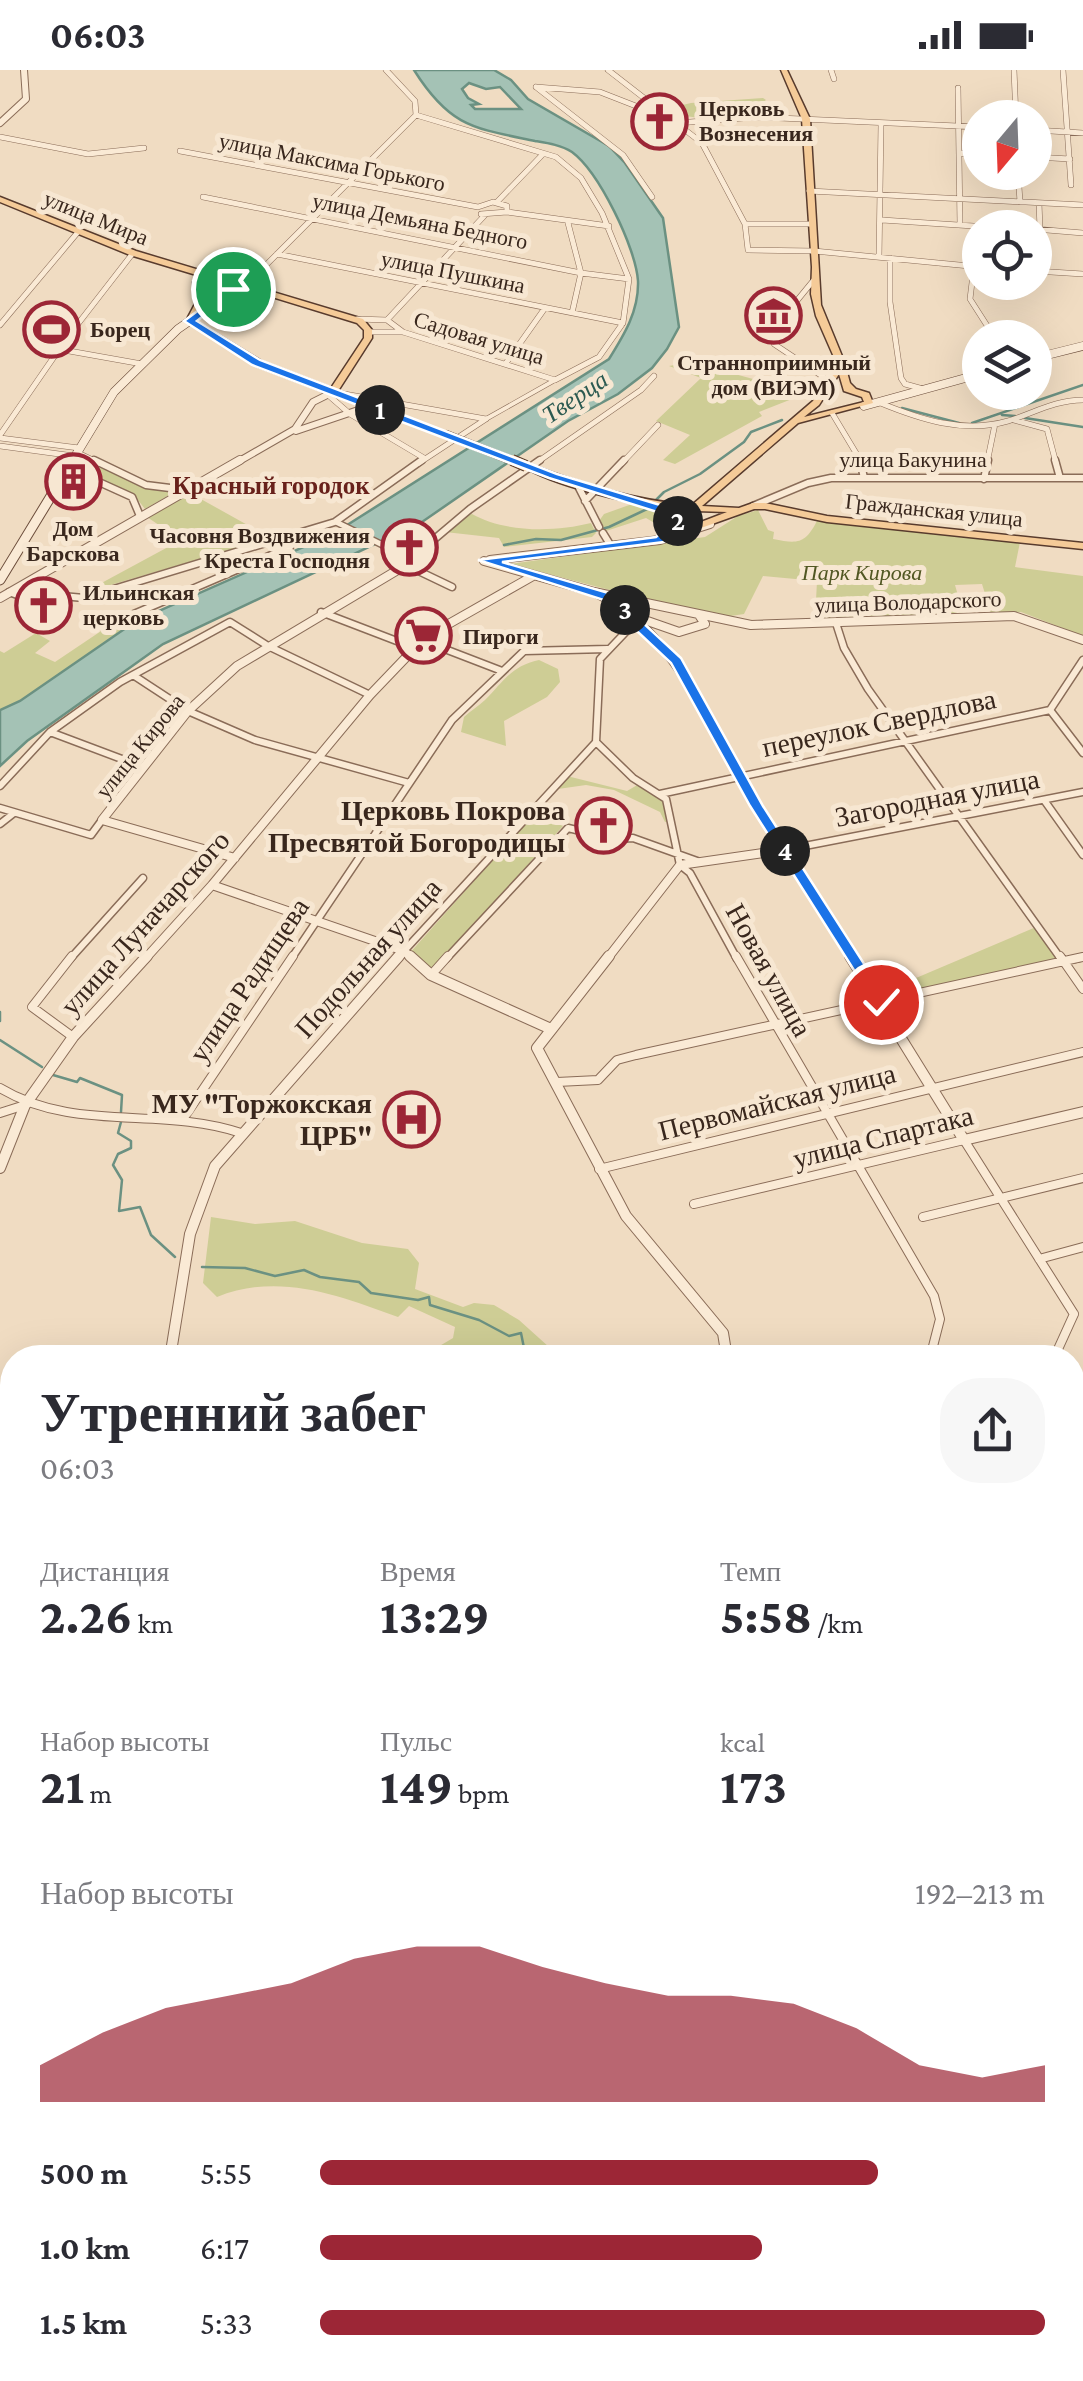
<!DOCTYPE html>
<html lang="ru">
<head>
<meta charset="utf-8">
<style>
	body { margin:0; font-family:"Crimson Pro",serif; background:#f7f7f7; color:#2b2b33; height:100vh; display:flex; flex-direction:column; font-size:38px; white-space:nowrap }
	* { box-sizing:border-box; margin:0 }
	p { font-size:32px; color:#7c7c81 }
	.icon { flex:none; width:55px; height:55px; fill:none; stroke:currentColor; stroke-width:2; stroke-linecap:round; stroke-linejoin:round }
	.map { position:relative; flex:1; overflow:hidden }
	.drawer { position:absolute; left:0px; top:1275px; width:1085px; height:1038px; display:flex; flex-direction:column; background:#fff; border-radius:40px 40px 0 0; box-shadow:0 10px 40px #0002 }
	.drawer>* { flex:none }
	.needle { width:65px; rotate:199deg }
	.buttons { position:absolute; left:962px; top:30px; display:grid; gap:20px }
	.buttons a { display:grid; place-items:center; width:90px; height:90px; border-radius:50%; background:#fff; box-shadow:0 10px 40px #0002; font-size:50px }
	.pin { position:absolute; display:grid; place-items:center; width:85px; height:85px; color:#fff; margin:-42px; border:5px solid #fff; border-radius:50%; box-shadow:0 2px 10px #0007 }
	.km { position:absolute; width:50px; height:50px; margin:-25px; border-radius:50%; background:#222; color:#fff; font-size:28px; line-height:50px; text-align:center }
	.round { display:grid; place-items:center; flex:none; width:105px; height:105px; border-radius:40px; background:#f7f7f7 }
	.head { display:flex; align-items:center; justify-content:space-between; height:170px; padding:0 40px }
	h1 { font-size:55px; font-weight:700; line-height:75px }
	.figures { display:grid; grid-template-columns:repeat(3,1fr); gap:15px; height:170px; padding:10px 40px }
	.figures div { display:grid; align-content:center }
	.figures b { font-size:50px; font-weight:700 }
	.figures small { font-size:28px; font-weight:400 }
	.figures p { font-size:28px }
	.chart { height:280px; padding:20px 40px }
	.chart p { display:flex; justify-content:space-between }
	.chart svg { width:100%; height:180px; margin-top:10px; fill:#9c2636; opacity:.7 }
	ul { padding:0 40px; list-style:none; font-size:32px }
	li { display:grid; grid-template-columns:160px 120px 1fr; align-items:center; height:75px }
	li i { height:25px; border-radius:12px; background:#9c2636 }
	.status { display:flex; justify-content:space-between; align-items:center; height:70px; padding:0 50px; background:#fff; direction:ltr }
	.status svg { height:28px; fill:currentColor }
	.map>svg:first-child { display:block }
</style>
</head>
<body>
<div class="status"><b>06:03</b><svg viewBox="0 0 49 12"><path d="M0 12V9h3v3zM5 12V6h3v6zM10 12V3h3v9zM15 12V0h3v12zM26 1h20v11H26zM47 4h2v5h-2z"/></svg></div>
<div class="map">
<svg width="1083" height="2311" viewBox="0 0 1083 2311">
	<rect width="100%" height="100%" fill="#f0dcc2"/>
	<path fill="#cecd95" d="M763 28 766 30C742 50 694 54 666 39L691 33Z
		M691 292 771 314 792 329 759 342 762 346 675 394 663 390 690 365 656 351 701 308 669 296Z
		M90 391 144 417 178 420 145 439 134 425 84 401Z
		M190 423 271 468 83 523 181 470 147 447Z
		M632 434 662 443 668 454 663 458 646 448 606 461 599 451 604 444Z
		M758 440 768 460 774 462 773 469C798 474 805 474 817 451L1020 472 1015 497 1083 506V566L1021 542 991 543 982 514 955 515 963 543 815 550 817 511 763 506 744 544 717 548 510 494 705 467 738 446Z
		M472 444C506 463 555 462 591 453L596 463 592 467 504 477 499 468 445 462 464 446Z
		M116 551H136L20 631 0 640V581L4 583 36 563 50 571 35 583 55 592Z
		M539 590 558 599 560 612 547 627 504 651 506 676 461 662 464 647C470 641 479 636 485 630 503 612 511 596 539 590Z
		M567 706 627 721 639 714 663 731 670 751 665 752 660 742 614 720 586 715 558 719Z
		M534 744 563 756 431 902 408 885Z
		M1036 857 1059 890 885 929 883 922Z
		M211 1147 255 1154 295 1151 362 1173 408 1179 419 1193 415 1219 463 1237 474 1233 494 1235 519 1250 549 1277 581 1287H516L500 1280 490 1287H421L453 1268 455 1257 409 1236 398 1247C339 1225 278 1202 217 1227L203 1213Z
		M1083 1454V1736L1072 1732V1455Z"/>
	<path fill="#a4c2b5" stroke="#6b9182" stroke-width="2.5" fill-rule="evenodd" d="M414 0H494L511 10 528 29 609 76 625 93 663 148 679 257 667 279 652 298 618 324 568 351 422 452 163 574 27 671 0 696V640L20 631 136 551 333 464 609 289C624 265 639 241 638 211 636 178 599 102 572 82 561 75 547 73 535 71 473 58 450 57 414 0ZM469 13 486 19 500 17 521 39H475L471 35 479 34 468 28 462 19Z"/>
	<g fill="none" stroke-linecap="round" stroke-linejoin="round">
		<path stroke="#6b9182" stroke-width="2.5" d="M902 338 959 353
			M1002 345 1015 346
			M1025 348 1083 357
			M972 353 1083 315
			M504 475 536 469 561 470 609 457 647 439 664 422 700 404 744 372 751 362 782 350
			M0 942V951
			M0 970 42 997
			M53 1005 77 1012 80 1008 122 1025 121 1042
			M121 1052 118 1063 131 1071V1078L118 1084 113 1095 122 1110 119 1141 140 1137 151 1165 175 1187
			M202 1197 245 1198 275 1206 304 1200 320 1207 359 1212 371 1223 418 1230 429 1227 430 1235 479 1250 509 1266 521 1263 524 1278 535 1284 569 1288"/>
		<path stroke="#6b9182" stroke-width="4" d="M1072 1715 1083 1722"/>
		<defs>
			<path id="pedestrian-far1" d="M486 349 555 310"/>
			<path id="pedestrian" d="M338 453 407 487"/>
			<path id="minor-far3" d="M386 0 415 31 416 45
				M608 0 702 73 745 154 748 180 814 181 980 197
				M831 0 834 9
				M1014 0 1016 48
				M1063 0 1071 115
				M536 17 623 85 652 127
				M536 17 600 22 659 45
				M958 18 960 155
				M677 53 757 47 980 57
				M1035 60 1083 63
				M0 67 88 84 144 78
				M180 81 478 137
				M959 83 980 85
				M1035 87 1070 89
				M1018 102 1020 132
				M809 121 1083 135
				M203 127 581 203 629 209
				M497 132 543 84
				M1039 133 1040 159
				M478 137 493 132 507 136V142
				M481 144 507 142 609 156
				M882 150 1004 158
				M568 153 581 203 572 243
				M745 154H811
				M1035 159 1083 163
				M277 184 623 253
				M879 187 881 55
				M890 188V232L901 308 905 314 923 319
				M974 196 970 229 995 268
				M1035 201 1083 204
				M813 211 777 255 774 274 831 312
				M230 222 263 198 416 45
				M357 249 387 250 403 262
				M387 250 485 145
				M0 255 78 162
				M369 262H403L555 310 599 287 623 253 629 209 602 143 581 108 556 87 416 45
				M58 279 142 294
				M506 293 545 238
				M333 322 486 349
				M327 324 350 344 424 388
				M878 332C919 349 963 364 1008 351 1034 343 1055 330 1083 330
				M832 343 862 393
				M1014 350 1047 359 1056 393
				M0 365 67 268 133 183
				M0 368 79 378
				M0 376 74 386
				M76 382 99 393
				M419 393 486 349
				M536 393 641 320 654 306
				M622 393 658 355
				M987 393 995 354"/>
			<path id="minor-far2" d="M94 390 146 415 186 420
				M860 390 864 408
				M1055 390 1060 408
				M68 398 132 427 140 446
				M984 409 988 390
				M577 414 599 457
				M585 431 624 390
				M753 436 808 413 831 408H1083
				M603 463 611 476
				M431 472 470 439 540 390
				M406 495 452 517
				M9 522 31 530 40 524 84 528 335 452 422 390
				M321 542 415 578
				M120 550 290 477 294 464
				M836 553 844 578 868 619 1061 889
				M424 571 502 601
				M133 605 188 641 255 670 409 713
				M1050 640 1083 683
				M50 662 143 697
				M596 672 633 708 666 729 680 795 690 803 737 889
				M0 716 50 662 120 612 230 552 268 576 370 625
				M660 724 1050 640 1083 590
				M1044 730 1083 785
				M0 738 91 765 102 750
				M0 754 14 743
				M784 780 1083 722
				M404 881 596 672 600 589 639 548
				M70 889 143 808
				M291 889 452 650 524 581 608 579
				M446 889 568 758 615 769 633 768 700 792
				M1075 889 1083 887"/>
			<path id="minor-far1" d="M72 886 32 937 73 967
				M736 886 934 1226 940 1249 930 1288
				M1060 886 1083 919
				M431 905 448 886
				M557 1012 598 1010 617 990 636 985 1083 887
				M0 1018C74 1063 161 1036 241 1063
				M0 1043 25 1035
				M183 1049 293 886
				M599 1099 1083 982
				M694 1134 964 1070 1074 1244
				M923 1147 1083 1108
				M1039 1189 1083 1177
				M1054 1288 1074 1244"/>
			<path id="minor" d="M1072 1543 1083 1544
				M1072 2179 1083 2191
				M689 2300 691 2311
				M848 2300 858 2311
				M1020 2300 1027 2311
				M919 2311 932 2300"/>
			<path id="tertiary-far3" d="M0 53 26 29 24 0
				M296 361 370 336
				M236 393 295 359 313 332 333 322"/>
			<path id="tertiary-far2" d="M665 467 689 444
				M490 490 660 470 710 454
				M484 491 594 522 751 555 1014 546 1083 570
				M594 522C679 563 712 662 758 738 789 789 821 839 852 889
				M0 528 240 390
				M636 547 679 562 705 554 699 545
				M235 788 102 750 188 641 237 596 406 495
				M212 815 404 881 413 889
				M145 889 212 815 370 625 415 578 438 560 533 506
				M397 889 404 881
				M607 889 680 795 784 780"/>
			<path id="tertiary-far1" d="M410 886 431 905 551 959
				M609 886 537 978 626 1146 723 1263 727 1288
				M850 886 964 1070 1083 1042
				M0 1098 25 1035 73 967 147 886
				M170 1288 190 1164 215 1096 399 886"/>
			<path id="tertiary" d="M0 1750 12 1749
				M1072 1918 1083 1931"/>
			<path id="secondary-far1" d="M1035 288 1083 276
				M864 336 980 304
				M71 393 114 322 178 259 230 223"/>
			<path id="secondary" d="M0 510 73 390"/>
			<path id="primary" d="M781 0H787L810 49 821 235 844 291 850 313 856 319 869 323 873 333 798 353 702 436 739 438 753 433H765L827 446 1083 473V479L827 452 765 439H754L701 458 661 440 660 437C620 431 555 416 522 396L529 394C582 414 635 431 692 435L813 331 837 294 816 246 811 224 812 197 802 49ZM839 304 844 321 862 327 864 332 804 347 819 335ZM673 439 687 440 691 444 696 441 727 442 701 452Z
				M0 127 136 181 363 249 372 260V268L338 321 449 364 442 366 257 296 186 251 195 234 193 212H199C208 222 214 225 227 220L223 213 130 185 0 132ZM233 215 357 253 364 260V268L331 318 263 292 194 250 203 234 202 225 219 228 235 223 236 221Z"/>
		</defs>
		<use href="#pedestrian-far1" stroke="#8a6c58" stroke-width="5"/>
		<use href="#pedestrian" stroke="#8a6c58" stroke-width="8"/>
		<use href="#minor-far3" stroke="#8a6c58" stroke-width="6"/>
		<use href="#minor-far2" stroke="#8a6c58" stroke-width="9"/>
		<use href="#minor-far1" stroke="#8a6c58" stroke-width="10"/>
		<use href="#minor" stroke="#8a6c58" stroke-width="12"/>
		<use href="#tertiary-far3" stroke="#8a6c58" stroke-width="8"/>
		<use href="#tertiary-far2" stroke="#8a6c58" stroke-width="10"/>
		<use href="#tertiary-far1" stroke="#8a6c58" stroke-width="12"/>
		<use href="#tertiary" stroke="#8a6c58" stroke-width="15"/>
		<use href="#secondary-far1" stroke="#6c4d3b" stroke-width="9"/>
		<use href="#secondary" stroke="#6c4d3b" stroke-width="11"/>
		<use href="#primary" stroke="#583b2d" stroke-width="3"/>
		<use href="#pedestrian-far1" stroke="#faead5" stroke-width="4"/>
		<use href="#pedestrian" stroke="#faead5" stroke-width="5"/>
		<use href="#minor-far3" stroke="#faead5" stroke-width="5"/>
		<use href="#minor-far2" stroke="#faead5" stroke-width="6"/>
		<use href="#minor-far1" stroke="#faead5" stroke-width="8"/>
		<use href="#minor" stroke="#faead5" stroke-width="10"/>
		<use href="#tertiary-far3" stroke="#faead5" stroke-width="6"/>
		<use href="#tertiary-far2" stroke="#faead5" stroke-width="8"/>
		<use href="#tertiary-far1" stroke="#faead5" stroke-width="10"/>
		<use href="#tertiary" stroke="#faead5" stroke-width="12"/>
		<use href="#secondary-far1" stroke="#faead5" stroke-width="8"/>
		<use href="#secondary" stroke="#faead5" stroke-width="9"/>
		<use href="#primary" fill="#f5cb98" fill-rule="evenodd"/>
		<defs>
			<path id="primary-bridge-far1" d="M445 364 518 393"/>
			<path id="primary-bridge" d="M512 390 526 396"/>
		</defs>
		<use href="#primary-bridge-far1" stroke="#583b2d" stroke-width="9" stroke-linecap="butt"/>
		<use href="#primary-bridge" stroke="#583b2d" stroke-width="12" stroke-linecap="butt"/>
		<use href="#primary-bridge-far1" stroke="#f5cb98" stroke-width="8"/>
		<use href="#primary-bridge" stroke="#f5cb98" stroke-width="10"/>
	</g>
	<path fill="#1a73e8" stroke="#fff" stroke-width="2.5" d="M230 217 238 219 197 251 260 290 557 404 680 441 683 455 664 472 502 492 612 524 681 588 763 736 886 928V935H876L750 736 671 593 604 530 478 490 656 467 671 454 670 446 549 408 252 295 184 251Z"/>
	<defs>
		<symbol id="church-ring" viewBox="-11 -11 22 22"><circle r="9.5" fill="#f7e7d2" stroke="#9c2636" stroke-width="1.5"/><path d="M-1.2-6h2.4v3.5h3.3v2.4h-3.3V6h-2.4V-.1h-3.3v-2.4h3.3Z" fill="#9c2636"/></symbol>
		<symbol id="museum-ring" viewBox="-11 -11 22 22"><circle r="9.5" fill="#f7e7d2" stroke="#9c2636" stroke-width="1.5"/><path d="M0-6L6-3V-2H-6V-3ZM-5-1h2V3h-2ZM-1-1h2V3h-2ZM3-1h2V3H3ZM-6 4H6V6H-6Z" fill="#9c2636"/></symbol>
		<symbol id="stadium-ring" viewBox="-11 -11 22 22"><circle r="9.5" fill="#f7e7d2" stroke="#9c2636" stroke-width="1.5"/><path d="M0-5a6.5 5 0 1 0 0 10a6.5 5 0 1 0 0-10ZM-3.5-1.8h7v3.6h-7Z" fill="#9c2636"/></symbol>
		<symbol id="building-ring" viewBox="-11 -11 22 22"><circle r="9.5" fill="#f7e7d2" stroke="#9c2636" stroke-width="1.5"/><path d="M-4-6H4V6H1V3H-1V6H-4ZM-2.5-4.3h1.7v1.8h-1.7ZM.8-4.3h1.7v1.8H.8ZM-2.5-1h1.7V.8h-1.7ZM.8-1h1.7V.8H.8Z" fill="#9c2636"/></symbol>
		<symbol id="supermarket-ring" viewBox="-11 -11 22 22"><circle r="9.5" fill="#f7e7d2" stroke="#9c2636" stroke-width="1.5"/><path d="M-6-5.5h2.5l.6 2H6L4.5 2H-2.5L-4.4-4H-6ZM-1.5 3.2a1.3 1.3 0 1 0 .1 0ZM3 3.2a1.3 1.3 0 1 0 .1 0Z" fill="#9c2636"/></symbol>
		<symbol id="hospital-ring" viewBox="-11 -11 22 22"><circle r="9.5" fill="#f7e7d2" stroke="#9c2636" stroke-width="1.5"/><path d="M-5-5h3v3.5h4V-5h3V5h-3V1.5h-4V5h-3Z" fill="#9c2636"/></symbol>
	</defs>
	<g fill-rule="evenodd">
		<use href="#church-ring" x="628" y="20" width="63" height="63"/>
		<use href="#museum-ring" x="742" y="214" width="63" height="63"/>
		<use href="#stadium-ring" x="20" y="228" width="63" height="63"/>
		<use href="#building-ring" x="42" y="380" width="63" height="63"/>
		<use href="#church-ring" x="378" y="446" width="63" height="63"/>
		<use href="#church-ring" x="12" y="504" width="63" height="63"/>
		<use href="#supermarket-ring" x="392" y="534" width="63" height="63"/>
		<use href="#church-ring" x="572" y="724" width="63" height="63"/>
		<use href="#hospital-ring" x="380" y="1018" width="63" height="63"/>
	</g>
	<g text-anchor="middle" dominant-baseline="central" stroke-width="10" stroke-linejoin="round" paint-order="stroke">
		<g font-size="22" font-weight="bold" fill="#39271d" stroke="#f7e7d2" text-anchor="start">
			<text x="699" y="38">Церковь<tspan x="699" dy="25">Вознесения</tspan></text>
			<text x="90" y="259">Борец</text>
			<text x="774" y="292" text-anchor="middle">Странноприимный<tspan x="774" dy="25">дом (ВИЭМ)</tspan></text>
			<text x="73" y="458" text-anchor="middle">Дом<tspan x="73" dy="25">Барскова</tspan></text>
			<text x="370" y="465" text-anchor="end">Часовня Воздвижения<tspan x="370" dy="25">Креста Господня</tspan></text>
			<text x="83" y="522">Ильинская<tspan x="83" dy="25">церковь</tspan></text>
			<text x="463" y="566">Пироги</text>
		</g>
		<g font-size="22" fill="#39271d" stroke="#f7e7d2">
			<text transform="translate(332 92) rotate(11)">улица Максима Горького</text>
			<text transform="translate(96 148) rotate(22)">улица Мира</text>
			<text transform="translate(420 151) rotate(11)">улица Демьяна Бедного</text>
			<text transform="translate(453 202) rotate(11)">улица Пушкина</text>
			<text transform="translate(479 268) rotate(17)">Садовая улица</text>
			<text x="913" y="389">улица Бакунина</text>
			<text transform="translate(934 440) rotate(6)">Гражданская улица</text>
			<text transform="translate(908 532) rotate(-2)">улица Володарского</text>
			<text transform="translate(140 676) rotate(-51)">улица Кирова</text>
		</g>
		<g font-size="22" font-style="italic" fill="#515723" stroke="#f7e7d2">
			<text x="862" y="502">Парк Кирова</text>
		</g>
		<g font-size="25" font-style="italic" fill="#2c5a51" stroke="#f7e7d2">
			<text transform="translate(575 327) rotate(-34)">Тверца</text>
		</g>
		<g font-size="25" font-weight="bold" fill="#68211b" stroke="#f7e7d2">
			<text x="271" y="415">Красный городок</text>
		</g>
		<g font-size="28" fill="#39271d" stroke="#f7e7d2">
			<text transform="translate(879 653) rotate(-12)">переулок Свердлова</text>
			<text transform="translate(937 728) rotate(-11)">Загородная улица</text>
			<text transform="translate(145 853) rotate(-48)">улица Луначарского</text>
			<text transform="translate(368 888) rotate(-48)">Подольная улица</text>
			<text transform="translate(769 900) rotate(61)">Новая улица</text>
			<text transform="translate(249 910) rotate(-56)">улица Радищева</text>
			<text transform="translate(777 1032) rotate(-14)">Первомайская улица</text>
			<text transform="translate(883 1067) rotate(-14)">улица Спартака</text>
		</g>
		<g font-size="28" font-weight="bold" fill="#39271d" stroke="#f7e7d2" text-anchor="end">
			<text x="565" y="740">Церковь Покрова<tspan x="565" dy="32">Пресвятой Богородицы</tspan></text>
			<text x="372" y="1033">МУ "Торжокская<tspan x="372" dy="32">ЦРБ"</tspan></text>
		</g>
	</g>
</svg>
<div class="buttons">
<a><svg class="needle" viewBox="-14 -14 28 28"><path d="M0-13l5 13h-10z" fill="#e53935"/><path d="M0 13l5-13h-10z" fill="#7c7c81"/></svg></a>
<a><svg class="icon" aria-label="locate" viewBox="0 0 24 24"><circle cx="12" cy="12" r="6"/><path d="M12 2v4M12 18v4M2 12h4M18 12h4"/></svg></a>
<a><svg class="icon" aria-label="layers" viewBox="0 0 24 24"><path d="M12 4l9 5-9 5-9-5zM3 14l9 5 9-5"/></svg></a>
</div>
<div class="pin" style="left:233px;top:219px;background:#1e9e55"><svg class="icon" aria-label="arrive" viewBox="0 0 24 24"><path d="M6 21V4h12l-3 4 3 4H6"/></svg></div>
<div class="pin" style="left:881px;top:932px;background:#d93025"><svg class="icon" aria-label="check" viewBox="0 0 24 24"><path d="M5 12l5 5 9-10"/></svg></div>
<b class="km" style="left:380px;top:340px">1</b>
<b class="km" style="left:678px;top:451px">2</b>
<b class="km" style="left:625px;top:540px">3</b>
<b class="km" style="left:785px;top:781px">4</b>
<section class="drawer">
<div class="head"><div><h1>Утренний забег</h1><p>06:03</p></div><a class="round"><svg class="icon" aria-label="share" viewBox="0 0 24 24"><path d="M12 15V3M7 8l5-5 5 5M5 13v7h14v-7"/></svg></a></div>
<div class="figures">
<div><p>Дистанция</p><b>2.26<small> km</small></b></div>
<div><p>Время</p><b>13:29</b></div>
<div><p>Темп</p><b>5:58<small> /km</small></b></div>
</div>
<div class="figures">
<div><p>Набор высоты</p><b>21<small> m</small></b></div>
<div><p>Пульс</p><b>149<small> bpm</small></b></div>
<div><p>kcal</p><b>173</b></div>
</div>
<div class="chart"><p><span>Набор высоты</span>192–213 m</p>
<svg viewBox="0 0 160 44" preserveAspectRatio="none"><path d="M0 44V35L10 27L20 21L30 18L40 15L50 9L60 6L70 6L80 11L90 15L100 18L110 18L120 20L130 26L140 35L150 38L160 35V44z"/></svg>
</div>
<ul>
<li><b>500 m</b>5:55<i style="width:77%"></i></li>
<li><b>1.0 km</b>6:17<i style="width:61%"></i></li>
<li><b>1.5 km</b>5:33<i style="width:100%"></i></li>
</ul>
</section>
</div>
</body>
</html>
